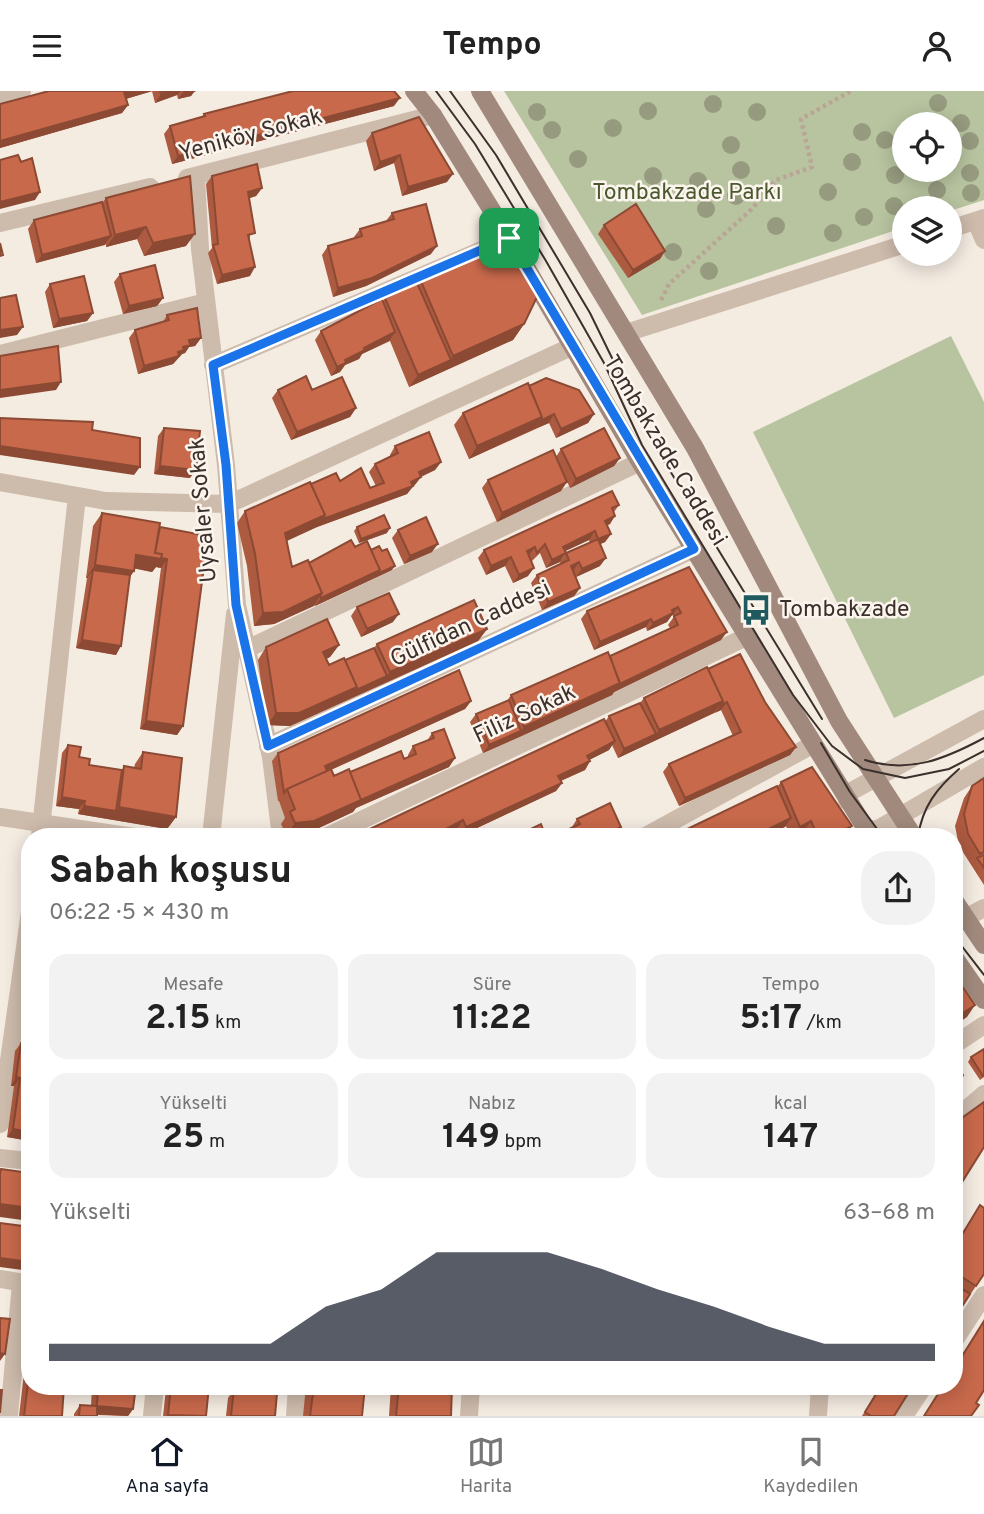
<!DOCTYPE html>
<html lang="tr">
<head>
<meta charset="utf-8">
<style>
	body { margin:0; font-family:Overpass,sans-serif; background:#f2f2f2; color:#222; height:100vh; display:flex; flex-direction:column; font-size:26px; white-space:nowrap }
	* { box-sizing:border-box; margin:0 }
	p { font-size:23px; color:#767676 }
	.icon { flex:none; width:38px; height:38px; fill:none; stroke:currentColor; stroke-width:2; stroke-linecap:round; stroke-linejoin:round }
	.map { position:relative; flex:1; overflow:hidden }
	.details { position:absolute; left:21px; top:737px; width:942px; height:567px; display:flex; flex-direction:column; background:#fff; border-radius:28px; box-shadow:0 4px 18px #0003 }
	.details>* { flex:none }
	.buttons { position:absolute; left:892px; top:21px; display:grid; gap:14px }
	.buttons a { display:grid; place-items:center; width:70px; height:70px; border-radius:50%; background:#fff; box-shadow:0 4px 18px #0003; font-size:35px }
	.pin { position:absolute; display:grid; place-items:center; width:60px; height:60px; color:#fff; margin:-30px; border-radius:14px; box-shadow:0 4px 10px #0006 }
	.round { display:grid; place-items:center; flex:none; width:74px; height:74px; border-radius:28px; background:#f2f2f2 }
	.summary { display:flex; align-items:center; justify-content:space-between; height:119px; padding:0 28px }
	h1 { font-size:38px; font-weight:700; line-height:52px }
	.figures { display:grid; grid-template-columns:repeat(3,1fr); gap:10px; height:119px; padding:7px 28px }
	.figures div { display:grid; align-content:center; border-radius:18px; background:#f2f2f2; text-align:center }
	.figures b { font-size:35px; font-weight:700 }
	.figures small { font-size:19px; font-weight:400 }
	.figures p { font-size:19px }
	.chart { height:196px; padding:14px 28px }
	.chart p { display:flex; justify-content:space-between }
	.chart svg { width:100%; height:126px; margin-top:7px; fill:#111827; opacity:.7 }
	header { display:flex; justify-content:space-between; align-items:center; height:91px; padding:0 28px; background:#fff; font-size:32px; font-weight:700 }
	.tabs { display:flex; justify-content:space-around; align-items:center; height:98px; border-top:2px solid #e0e0e0; background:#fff; font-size:19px; color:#767676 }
	.tabs a { display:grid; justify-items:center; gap:4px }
	.tabs .active { color:#111827 }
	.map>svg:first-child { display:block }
</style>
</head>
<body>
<header><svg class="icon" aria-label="menu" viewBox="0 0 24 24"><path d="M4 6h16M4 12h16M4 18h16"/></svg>Tempo<svg class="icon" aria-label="person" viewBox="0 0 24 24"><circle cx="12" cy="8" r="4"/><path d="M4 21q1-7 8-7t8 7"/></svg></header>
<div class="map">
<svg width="984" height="1325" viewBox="0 0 984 1325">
	<rect width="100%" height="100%" fill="#f4ebe1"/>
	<path fill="#b8c4a0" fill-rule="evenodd" d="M504 0H984V109L950 120V117H905V136L642 224ZM905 33H950V79H905Z
		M951 245 984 311V584L894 627 753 341Z"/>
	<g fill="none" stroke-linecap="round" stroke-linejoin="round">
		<path stroke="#b9a596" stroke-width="4.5" stroke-dasharray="3.5 3.5" stroke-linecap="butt" d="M661 209 669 193 752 118 776 89 812 76 801 28 851 0"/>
		<path stroke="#cdbbac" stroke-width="18" d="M0 6 22 0
			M196 85 200 158 226 374 237 514 271 666 281 746
			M187 87 433 24
			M976 130 984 149
			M0 132 150 96
			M950 138 984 127
			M626 242 905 153
			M0 263 206 211
			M213 274 503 150
			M0 391 106 410 229 413 573 255
			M249 557 640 371
			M268 655 694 458
			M847 710 850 701 984 628
			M0 726 134 746
			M866 739 878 738 984 676
			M40 746 77 405
			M211 746 235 523
			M326 746 746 546
			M644 746 812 654
			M965 827 984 817
			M954 954 984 934
			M954 1029 984 1003
			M0 1033 30 821
			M0 1067 30 1070
			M0 1188 30 1193
			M954 1250 984 1204
			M9 1325 21 1192
			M152 1325 155 1295
			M295 1325 297 1295
			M469 1325 471 1295
			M818 1325 820 1295
			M904 1325 924 1295"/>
		<path stroke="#a18a7d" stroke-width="18" d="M414 0 433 24 509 147 640 371 871 746
			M480 0 695 357 839 630 914 746
			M954 809 984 854
			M954 866 984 909"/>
		<path stroke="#3b302b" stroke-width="2" d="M436 0 475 53 546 170 604 272 642 354 793 604 832 655 863 678 905 687 949 678 984 660
			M450 0 496 64 590 222 656 357 822 628
			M821 652 850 701 883 746
			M865 669C909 683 945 668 984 647
			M918 746C922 716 937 697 959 678
			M954 845 984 884"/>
	</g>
	<g fill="#969b7f">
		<circle cx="938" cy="12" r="9"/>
		<circle cx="713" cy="13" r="9"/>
		<circle cx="648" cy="20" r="9"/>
		<circle cx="537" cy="21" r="9"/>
		<circle cx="757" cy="21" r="9"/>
		<circle cx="961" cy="32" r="9"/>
		<circle cx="613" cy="37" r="9"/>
		<circle cx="552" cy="39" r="9"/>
		<circle cx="862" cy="41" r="9"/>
		<circle cx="885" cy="49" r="9"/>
		<circle cx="970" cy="50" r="9"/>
		<circle cx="731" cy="54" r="9"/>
		<circle cx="578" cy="68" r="9"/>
		<circle cx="852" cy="71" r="9"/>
		<circle cx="741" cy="79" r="9"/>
		<circle cx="970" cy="82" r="9"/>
		<circle cx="895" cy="84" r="9"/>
		<circle cx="653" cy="85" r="9"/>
		<circle cx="698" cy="90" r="9"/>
		<circle cx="937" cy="99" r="9"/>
		<circle cx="828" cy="101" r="9"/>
		<circle cx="971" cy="102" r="9"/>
		<circle cx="736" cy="105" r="9"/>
		<circle cx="894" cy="115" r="9"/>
		<circle cx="706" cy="118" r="9"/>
		<circle cx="864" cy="126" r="9"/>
		<circle cx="776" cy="135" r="9"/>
		<circle cx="833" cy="142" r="9"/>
		<circle cx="673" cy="161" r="9"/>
		<circle cx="709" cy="180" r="9"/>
	</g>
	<path fill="#ac5a40" d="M49 0H196L194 1 191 5 178 8 177 4 155 12 152 0 126 8 128 14 122 22 0 57V13Z
		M394 15 172 73 164 43 170 35 202 26 204 23Z
		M372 42 447 91 402 105 394 72 374 80 366 50Z
		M212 85 262 97 256 105 250 107V185L217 193 208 162 212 157 206 93Z
		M106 107 186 155 144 165 137 148 106 156V153L36 172 28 138 34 129 103 111Z
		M392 122 431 163 366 195 333 206 322 164 328 155 355 148 354 146 360 138 386 130Z
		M604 134 665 160 660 168 628 187 598 143Z
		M120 183 163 207 157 215 123 223 114 191Z
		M420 188 524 233 513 249 409 296 390 250 362 263 359 268 345 274 340 281 331 285 315 249 321 240 383 211 385 207 417 192Z
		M50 193 93 222 87 230 53 237 45 201Z
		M167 224 201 247 195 255 189 256 185 262 182 263 173 273 138 283 129 247 135 239 163 231Z
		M529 295 594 323 588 332 556 347 549 332 469 368 454 334 463 322Z
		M278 299H312L356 317 350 326 291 349 272 307Z
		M164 337 190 387 154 383 158 345Z
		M395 355 441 371 435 379 421 386 415 394 412 396 407 403 317 436 287 450 292 476 309 472 355 456 371 459 392 479 315 515 314 514 274 533 254 535 247 475 237 432 245 420 311 393 340 390 370 397 376 395 369 381 375 373 390 365V364Z
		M561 358 620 367 614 375 570 397 556 366 561 400 497 431 482 397 488 389 556 366Z
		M619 414 614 421 610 433 607 434 611 443 605 451 600 453V475L576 486 580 497 574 505 542 519 531 492 537 484 561 473 560 471 566 462 590 452 589 449 565 460 560 471 546 477 540 462 532 470 529 465 528 485 513 492 505 475 486 484 478 467 484 459Z
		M102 422 160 436 208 445 183 635 177 644 140 638 161 477 156 476 152 481 134 477V480L130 486 116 564 76 557 87 487H86L93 435Z
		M357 436 387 442 359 452 354 440Z
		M398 439 432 461 404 473 392 447Z
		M689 476 721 549 614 601 612 604 483 662 470 631 476 623 507 610 511 604 610 565 670 537 668 534 673 527V524L671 525 667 531 647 540 646 536 594 559 581 528 587 520Z
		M357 516 393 531 361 546 351 525Z
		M487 538 478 550 290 635 267 634 258 569 266 556 339 554 330 566 326 568 329 574 345 569 374 557 377 553Z
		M708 578 765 611 796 656 790 664 679 715 663 681 669 673 733 645 721 619 714 622 618 667 612 654 609 659 589 669 590 670 585 679 561 690 562 692 556 700 460 745 457 738 353 746 605 631 609 625 640 612 644 607Z
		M471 610 465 618 331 679 334 685 404 668 408 666V664L413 655 427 650 432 642 455 667 449 676 356 717 353 721 306 743 286 744 281 733 285 727 279 710H278L272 670 278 662Z
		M68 654 79 666 89 674 122 679 124 675 134 677 135 673 143 661 176 726 167 738 78 723 79 718 56 715 62 662Z
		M984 687V794L959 755 955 735 964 707 972 695Z
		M781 691 849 740 854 746H804L802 743 796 746H790L786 735 764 746H678L681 741 777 696Z
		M577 728 615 745 572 736Z
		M21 952 30 1050 7 1046 14 995H11L15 960Z
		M984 958V986L980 989 968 971 971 966Z
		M980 1114 983 1116 976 1195 954 1228V1155Z
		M30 1274 62 1325H19L24 1282Z
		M92 1295H136L133 1318 128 1325 97 1324V1325H74V1323L80 1314 91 1315Z
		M168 1295H209L206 1325H163L166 1298Z
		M237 1295H277L275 1299V1325H226L228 1307 234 1298 236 1299Z
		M306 1295H365L362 1325H303Z
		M391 1295H452L451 1325H389Z
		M881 1295H899L894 1325H862Z"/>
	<path fill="#8c4a34" d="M129 0H153L118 10 124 1Z
		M171 0H181L177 4 155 12 161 3Z
		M184 0H196L194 1 191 5 178 8Z
		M400 7 394 15 172 73 178 65Z
		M128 14 122 22 0 57V50Z
		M400 64 394 72 374 80 380 71Z
		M453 83 447 91 402 105 408 96Z
		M262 97 256 105 243 109 248 101Z
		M40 101 35 109 0 118V111Z
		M146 136 137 148 106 156 115 144Z
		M195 143 186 155 144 165 153 152Z
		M111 145 105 154 36 172 42 164Z
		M437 155 431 163 366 195 333 206 338 197Z
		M665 160 660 168 628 187 633 179Z
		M255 176 250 185 217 193 222 184Z
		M163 207 157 215 123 223 129 215Z
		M93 222 87 230 53 237 59 228Z
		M524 233 513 249 442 281 453 265Z
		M23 236 17 244 0 247V239Z
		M395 241 389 250 362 263 359 268 345 274 340 281 331 285 337 276 345 269 364 257Z
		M201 247 195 255 189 256 185 262 182 263 173 273 138 283 144 275 189 249Z
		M451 269 442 281 409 296 418 284Z
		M61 291 56 299 0 307V299Z
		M356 317 350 326 291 349 297 341Z
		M554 323 549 332 534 338 540 330Z
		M594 323 588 332 556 347 561 338Z
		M542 326 534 338 469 368 477 355Z
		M0 355 140 376 134 384 0 364Z
		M620 367 614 375 570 397 576 388Z
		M441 371 435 379 413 389 419 381Z
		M160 375 196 379 190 387 154 383Z
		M421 386 407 403 317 436 277 454 285 442 325 424Z
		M567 391 561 400 497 431 502 422Z
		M615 425 610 433 599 438 605 430Z
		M390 437 387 442 359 452 361 448Z
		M595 440 589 449 557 464 563 456Z
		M611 443 605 451 592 457 598 448Z
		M438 453 432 461 404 473 410 465Z
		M535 456 529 464 521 468 527 460Z
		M566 462 560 471 546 477 552 469Z
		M136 464 167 468 161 477 156 476 152 481 127 476Z
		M511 466 505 475 486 484 491 475Z
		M606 467 600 475 576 486 582 478Z
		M579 471 573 480 571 475Z
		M95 474 134 480 125 492 93 479 87 487H86Z
		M395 475 392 479 315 515 321 507 380 479Z
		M534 477 528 485 513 492 519 484Z
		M580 497 574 505 542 519 548 511Z
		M322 502 314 515 274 533 254 535 263 522Z
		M678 516 667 531 647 540 653 532 672 519Z
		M399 523 393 531 361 546 367 538Z
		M651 528 646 536 594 559 600 551Z
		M487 538 478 550 290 635 267 634 276 622 357 596 387 585 390 581Z
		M727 541 721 549 614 601 612 604 515 648 524 636Z
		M82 549 121 555 116 564 76 557Z
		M339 554 330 566 315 573 323 561Z
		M471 610 465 618 319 684 325 675Z
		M723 610 714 622 618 667 624 658 656 643 659 639Z
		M727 611 721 619 715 622 721 614Z
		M146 630 183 635 177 644 140 638Z
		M521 640 515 648 483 662 489 654Z
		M615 650 609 659 581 673 587 665Z
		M796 656 790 664 679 715 685 707Z
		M455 667 449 676 356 717 353 721 306 743 286 744 295 732 358 710Z
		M590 670 585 679 553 693 558 685Z
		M562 692 556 700 460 745 466 736Z
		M62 706 85 710 79 718 56 715Z
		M84 715 116 720 119 716 176 726 167 738 78 723Z
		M791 727 785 736 764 746H752Z
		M463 729 457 738 441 746H430Z
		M811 730 802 743 796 746H793L800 736Z
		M852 735 845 746H831Z
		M621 736 615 745 601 746Z
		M975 914 967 926 954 935V928Z
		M16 986 20 987 14 995H11Z
		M13 1038 30 1041V1050L7 1046Z
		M0 1113 30 1117V1130L0 1126Z
		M0 1167 30 1171V1180L0 1176Z
		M0 1262 5 1263 0 1270Z
		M97 1315 133 1318 128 1325 91 1323Z"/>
	<path fill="#c8694b" stroke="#8c4a34" stroke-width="2" d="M49 0H129L124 1 128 14 0 50V13Z
		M160 0H171L161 3Z
		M293 0H394L400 7 178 65 170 35 205 25 204 23Z
		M419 26 453 83 408 96 400 64 380 71 372 42Z
		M18 64 21 71 32 67 40 101 0 111V69Z
		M257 73 262 97 248 101 255 142 248 144 255 176 222 184 213 154 218 153 212 85Z
		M190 85 195 143 153 152 146 136 115 144 106 107Z
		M102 111 111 145 42 164 34 129Z
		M426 113 437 155 372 187 338 197 328 155 362 145 360 138 394 128 392 122Z
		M636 113 665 160 633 179 604 134Z
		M503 149 537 206 524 233 453 265 420 188Z
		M0 152 3 164 0 165Z
		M155 174 163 207 129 215 120 183Z
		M84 185 93 222 59 228 50 193Z
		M417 192 451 269 418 284 385 207Z
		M16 204 23 236 0 239V207Z
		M382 208 395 241 364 257 365 259 345 269 346 272 337 276 321 240Z
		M197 217 201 247 189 249 190 254 183 256 184 259 178 261 179 265 144 275 135 239 169 229 167 224Z
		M58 255 61 291 0 299V265Z
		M306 285 312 299 342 286 356 317 297 341 278 299Z
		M546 287 579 299 594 323 561 338 554 323 540 330 542 326 529 295Z
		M528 292 542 326 477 355 463 322Z
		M0 327 93 331 92 339 140 347V376L0 355Z
		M164 337 200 340 196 379 160 375Z
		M604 337 620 367 576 388 561 358Z
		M429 341 441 371 419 381 421 386 411 391 413 395 323 428 325 424 311 393 336 382 340 390 361 377 370 397 384 392 375 373 398 362 395 355Z
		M553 359 567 391 502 422 488 389Z
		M310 391 325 424 285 442 292 476 308 469 322 502 283 521 263 522 255 463 245 420Z
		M612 400 619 414 612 417 615 425 605 430 611 443 598 448 595 440 563 456 566 462 552 469 545 453 537 462 535 456 527 460 534 477 519 484 511 466 491 475 484 459Z
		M102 422 160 432 155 462 162 463 161 468 136 464 134 480 95 474Z
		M384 424 390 437 361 448 357 436Z
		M426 426 438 453 410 465 398 439Z
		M160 436 208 445 183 635 146 630 167 468 161 467 162 463 155 462Z
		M598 448 606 467 582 478 579 471 571 475 580 497 548 511 537 484 569 469 566 462Z
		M351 449 355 456 367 450 380 479 321 507 320 505 322 502 309 472Z
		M379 455 382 460 387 458 395 475 377 483 380 479 371 459Z
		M689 476 727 541 620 593 610 565 678 534 674 525 681 522 678 516 672 519 673 522 653 532 651 528 600 551 587 520Z
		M93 479 130 484 121 555 82 549Z
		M389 502 399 523 367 538 357 516Z
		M474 509 487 538 390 581 377 553Z
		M327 528 339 554 323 561 329 574 344 567 357 596 299 622H276L266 556Z
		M374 557 387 585 354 600 357 596 345 569Z
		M608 561 620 592 524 636 511 604Z
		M740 563 765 611 796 656 685 707 669 673 741 641 727 611 721 614 723 610 708 578Z
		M707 576 723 610 659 639 644 607Z
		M459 579 471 610 325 675 327 680 287 698 284 702 278 662Z
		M509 609 521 640 489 654 476 623Z
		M640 612 656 643 624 658 609 625Z
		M604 628 615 650 587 665 590 670 558 685 562 692 466 736 463 729 431 746H353Z
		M444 638 455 667 361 709 350 681 401 660 404 668 416 663 413 655 434 647 432 642Z
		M68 654 81 656 79 666 90 668 89 674 122 679 116 720 84 715 85 710 62 706Z
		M143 661 182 667 176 726 119 716 124 675 141 678Z
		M812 676 852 735 831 746H818L811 730 800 736 781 691Z
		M331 678 334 685 349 678 361 709 314 730 295 732 290 721 295 718 287 698Z
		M984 687V761L980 763 968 743 964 723 972 695Z
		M777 695 791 727 752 746H683L681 741Z
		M610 712 621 736 601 746H552L580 733 577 728Z
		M541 733 546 746H514Z
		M850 739 854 746H837Z
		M984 764V777L977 767Z
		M954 883 975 914 954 928Z
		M21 952 30 953V1041L13 1038 20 987 16 986Z
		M984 958V984L983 985 971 966Z
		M956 976 963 984 954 998V978Z
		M984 1011V1056L954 1104V1037L959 1029Z
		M1 1078 30 1082V1117L0 1113V1083Z
		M980 1114 984 1117V1183L976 1195 954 1181V1157Z
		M0 1132 30 1136V1171L0 1167Z
		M954 1193 970 1203 954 1228Z
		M0 1227 10 1228 5 1263 0 1262Z
		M984 1230V1299L976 1312 979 1314 971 1325H924L943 1295H954V1278Z
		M30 1276V1295H64L62 1325H24Z
		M98 1295H136L133 1318 97 1315V1325H79L80 1314 97 1315Z
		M171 1295H209L206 1325 168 1324Z
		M242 1295H275L274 1302H277L275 1325H231L234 1298 241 1300Z
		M314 1295H365L362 1325H310Z
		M399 1295H452L451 1325H396Z
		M881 1295H899L909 1301 894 1325H871L865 1321Z
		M0 1299H2L0 1322Z"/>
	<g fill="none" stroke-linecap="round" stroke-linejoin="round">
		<defs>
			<path id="route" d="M509 147 694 458 268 655 236 514 226 374 213 274Z"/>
		</defs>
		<use href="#route" stroke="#fff" stroke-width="14"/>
		<use href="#route" stroke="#1a73e8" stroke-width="9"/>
	</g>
	<defs>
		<symbol id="bus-bare" viewBox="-9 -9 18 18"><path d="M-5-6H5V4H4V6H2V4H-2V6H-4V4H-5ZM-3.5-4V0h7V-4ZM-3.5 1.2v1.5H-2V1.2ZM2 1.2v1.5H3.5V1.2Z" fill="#1f5a5e" stroke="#fbf5ee" stroke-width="2.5" paint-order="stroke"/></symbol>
	</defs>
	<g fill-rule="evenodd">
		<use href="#bus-bare" x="734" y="497" width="44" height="44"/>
	</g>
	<g text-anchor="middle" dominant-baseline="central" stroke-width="5" stroke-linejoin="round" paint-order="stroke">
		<g font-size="23" fill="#3b302b" stroke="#fbf5ee">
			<text transform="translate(251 45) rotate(-15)">Yeniköy Sokak</text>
			<text transform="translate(664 360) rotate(59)">Tombakzade Caddesi</text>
			<text transform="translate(204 419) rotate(-95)">Uysaler Sokak</text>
			<text transform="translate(471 534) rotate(-25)">Gülfidan Caddesi</text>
			<text transform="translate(525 624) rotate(-25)">Filiz Sokak</text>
		</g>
		<g font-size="23" fill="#4a5a2e" stroke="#fbf5ee">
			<text x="687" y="102">Tombakzade Parkı</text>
		</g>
		<g font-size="23" fill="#3b302b" stroke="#fbf5ee" text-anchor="start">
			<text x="779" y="519">Tombakzade</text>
		</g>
	</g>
</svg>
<div class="buttons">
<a><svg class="icon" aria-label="locate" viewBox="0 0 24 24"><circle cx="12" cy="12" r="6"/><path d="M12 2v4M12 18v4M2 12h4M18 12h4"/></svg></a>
<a><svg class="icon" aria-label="layers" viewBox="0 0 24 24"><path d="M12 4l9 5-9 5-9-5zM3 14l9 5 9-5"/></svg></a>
</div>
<div class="pin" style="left:509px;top:147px;background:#1e9e55"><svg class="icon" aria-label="arrive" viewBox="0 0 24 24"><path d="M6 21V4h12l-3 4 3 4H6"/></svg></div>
<section class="details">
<div class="summary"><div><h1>Sabah koşusu</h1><p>06:22 · 5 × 430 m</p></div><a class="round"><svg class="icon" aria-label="share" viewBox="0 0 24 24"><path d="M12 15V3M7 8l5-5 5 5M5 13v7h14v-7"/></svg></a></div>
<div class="figures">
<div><p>Mesafe</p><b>2.15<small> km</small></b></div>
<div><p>Süre</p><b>11:22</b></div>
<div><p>Tempo</p><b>5:17<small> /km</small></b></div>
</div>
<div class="figures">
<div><p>Yükselti</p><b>25<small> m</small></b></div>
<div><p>Nabız</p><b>149<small> bpm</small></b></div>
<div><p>kcal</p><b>147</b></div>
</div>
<div class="chart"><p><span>Yükselti</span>63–68 m</p>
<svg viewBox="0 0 160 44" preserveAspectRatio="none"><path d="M0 44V38L10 38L20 38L30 38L40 38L50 25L60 19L70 6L80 6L90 6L100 12L110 19L120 25L130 32L140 38L150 38L160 38V44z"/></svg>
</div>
</section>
</div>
<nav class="tabs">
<a class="active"><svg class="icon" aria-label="home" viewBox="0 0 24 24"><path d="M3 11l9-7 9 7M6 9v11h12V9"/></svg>Ana sayfa</a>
<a><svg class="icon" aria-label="map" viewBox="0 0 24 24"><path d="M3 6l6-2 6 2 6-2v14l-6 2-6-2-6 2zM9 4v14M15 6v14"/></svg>Harita</a>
<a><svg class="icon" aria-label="saved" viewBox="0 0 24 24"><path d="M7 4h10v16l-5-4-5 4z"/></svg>Kaydedilen</a>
</nav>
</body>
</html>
